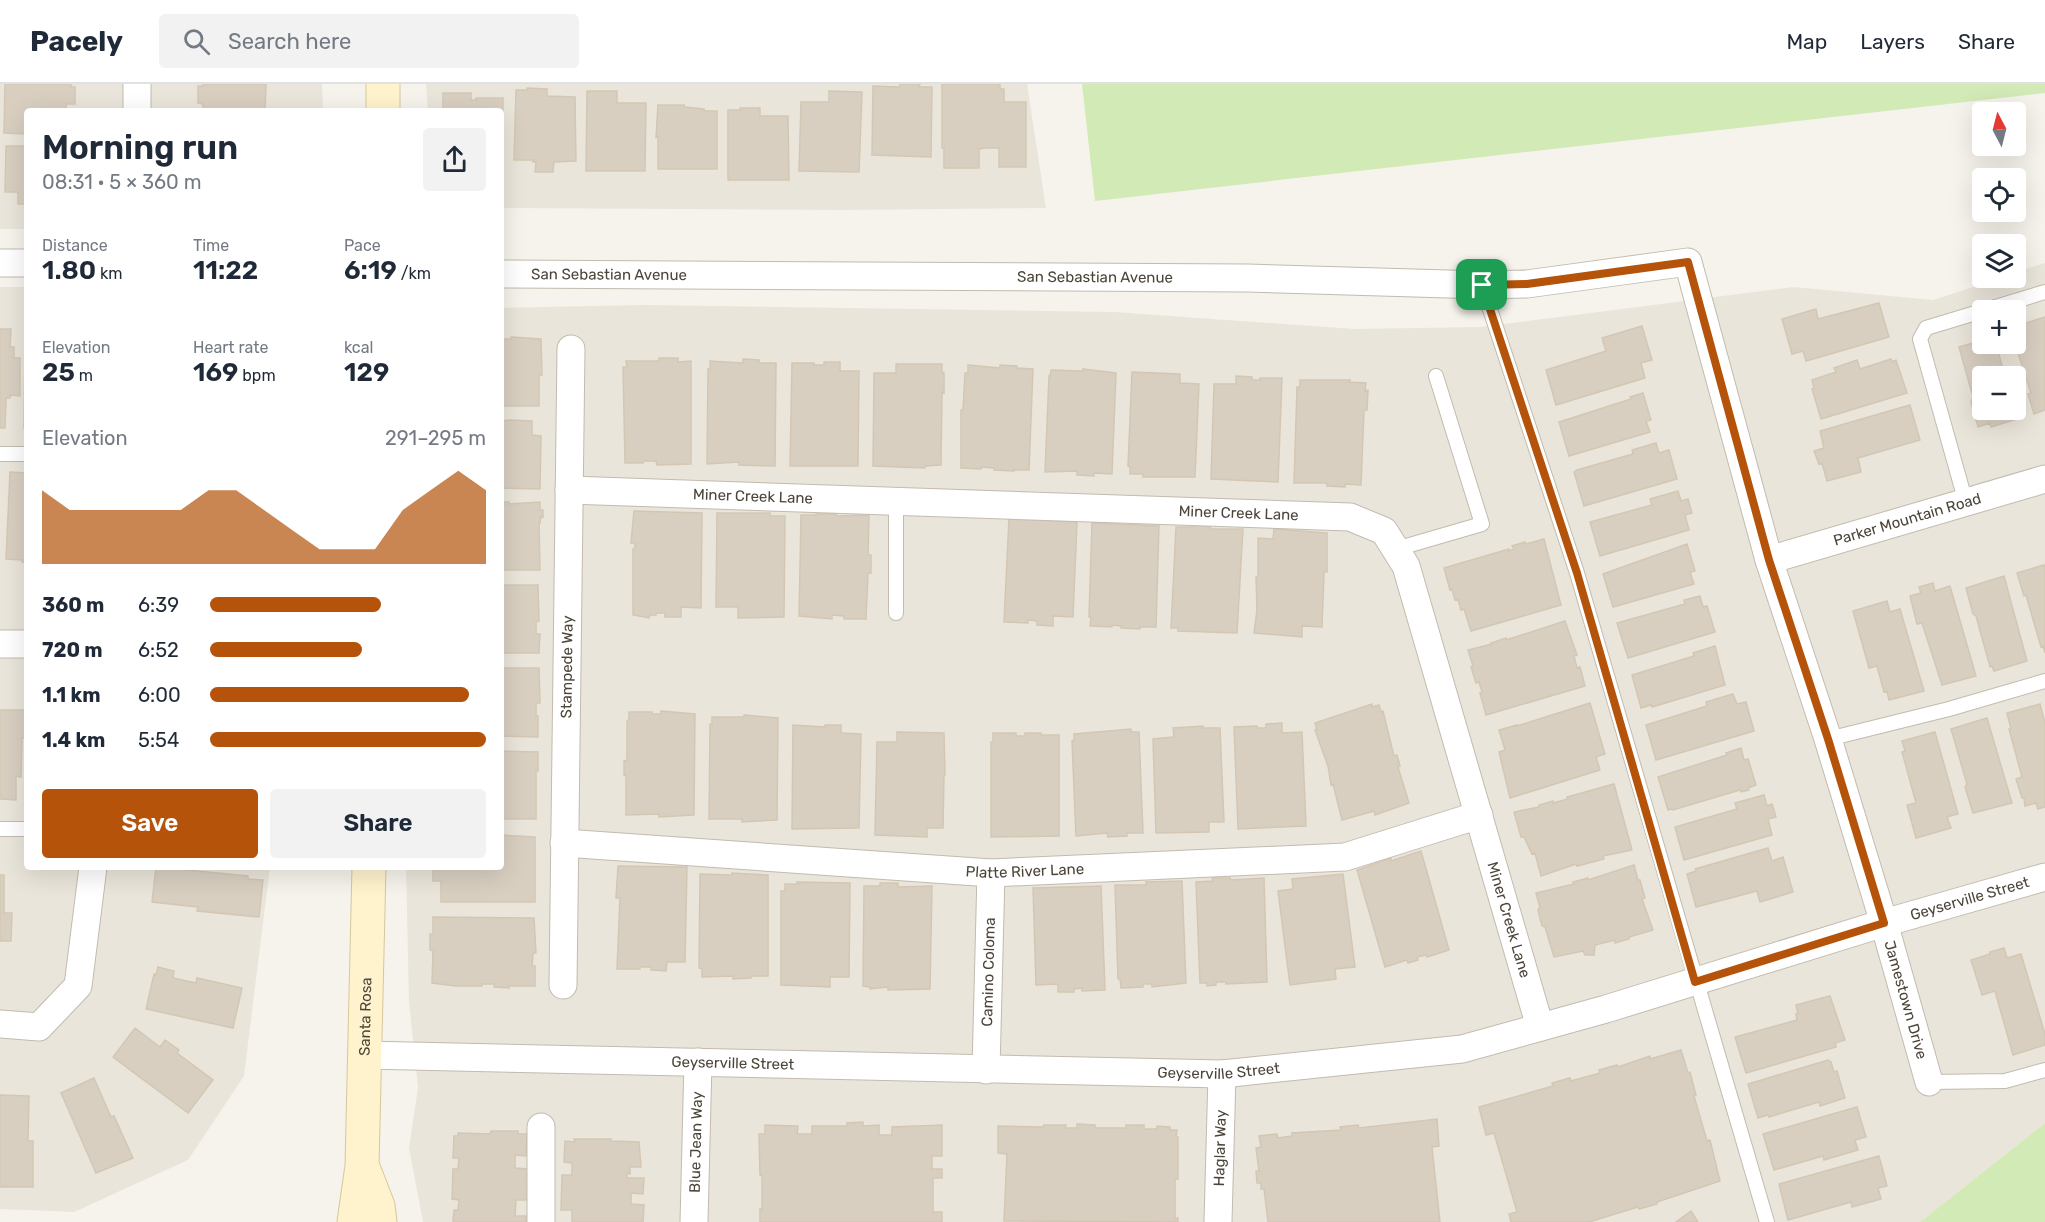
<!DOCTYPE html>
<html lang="en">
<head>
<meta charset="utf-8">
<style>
	body { margin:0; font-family:Rubik,sans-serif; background:#f2f2f3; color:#1f2937; height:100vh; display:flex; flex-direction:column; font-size:22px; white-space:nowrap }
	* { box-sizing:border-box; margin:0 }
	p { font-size:20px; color:#747a83 }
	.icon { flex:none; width:33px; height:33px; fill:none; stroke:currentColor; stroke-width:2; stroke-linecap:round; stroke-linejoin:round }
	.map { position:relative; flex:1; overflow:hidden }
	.details { position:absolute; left:24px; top:24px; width:480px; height:762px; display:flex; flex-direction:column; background:#fff; border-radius:6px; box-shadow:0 6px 24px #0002 }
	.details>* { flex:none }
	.needle { width:39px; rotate:353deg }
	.tools { position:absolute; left:1972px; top:18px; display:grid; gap:12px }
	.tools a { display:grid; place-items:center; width:54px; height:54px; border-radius:6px; background:#fff; box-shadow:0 6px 24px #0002; font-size:30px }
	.pin { position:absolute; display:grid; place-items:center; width:51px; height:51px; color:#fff; margin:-26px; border-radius:12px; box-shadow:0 3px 9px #0006 }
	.round { display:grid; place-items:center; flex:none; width:63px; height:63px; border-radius:6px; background:#f2f2f3 }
	.summary { display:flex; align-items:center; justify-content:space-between; height:102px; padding:0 18px }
	h1 { font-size:33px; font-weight:600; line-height:45px }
	.figures { display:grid; grid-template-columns:repeat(3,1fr); gap:9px; height:102px; padding:6px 18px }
	.figures div { display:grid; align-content:center }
	.figures b { font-size:26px; font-weight:600 }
	.figures small { font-size:16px; font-weight:400 }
	.figures p { font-size:16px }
	.chart { height:168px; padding:12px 18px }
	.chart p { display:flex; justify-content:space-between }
	.chart svg { width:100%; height:108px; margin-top:6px; fill:#b45309; opacity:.7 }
	.primary-button { display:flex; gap:12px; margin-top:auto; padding:12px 18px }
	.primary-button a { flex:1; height:69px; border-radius:6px; background:#b45309; color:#fff; font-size:24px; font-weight:600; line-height:69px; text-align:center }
	.primary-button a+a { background:#f2f2f3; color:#1f2937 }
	ul { padding:0 18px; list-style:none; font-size:20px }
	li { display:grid; grid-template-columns:96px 72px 1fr; align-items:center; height:45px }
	li i { height:15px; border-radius:8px; background:#b45309 }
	header { display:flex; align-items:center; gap:36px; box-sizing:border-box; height:84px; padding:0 30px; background:#fff; border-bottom:2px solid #e0e1e3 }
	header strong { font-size:28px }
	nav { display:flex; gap:33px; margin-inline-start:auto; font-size:21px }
	.search { width:420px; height:54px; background:#f2f2f3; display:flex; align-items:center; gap:15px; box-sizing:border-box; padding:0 21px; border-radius:6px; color:#747a83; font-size:22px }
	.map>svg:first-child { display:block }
</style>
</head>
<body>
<header>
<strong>Pacely</strong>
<div class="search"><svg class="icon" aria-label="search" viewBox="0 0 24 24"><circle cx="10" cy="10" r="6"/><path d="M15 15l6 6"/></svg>Search here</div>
<nav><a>Map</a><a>Layers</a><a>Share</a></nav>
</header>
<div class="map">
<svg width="2045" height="1138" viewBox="0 0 2045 1138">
	<rect width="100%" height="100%" fill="#f6f3ec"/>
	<path fill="#eae5da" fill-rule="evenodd" d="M0 0H322L323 27H27V145H0Z
		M426 0H1027L1046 124 842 126 501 124V27H428Z
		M2045 179V1039L1920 1138H423L409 1064 418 1004 409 918 406 783H501V224L645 221 1114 228 1355 245 1481 243 1794 203 1933 216 2001 194H2016V188ZM1983 226H2016V260H1983ZM1983 292H2016V326H1983Z
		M0 203H27V783H270L244 992 188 1076 74 1128 0 1125Z"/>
	<path fill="#d2eab5" d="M1082 0H2045V9L1095 117Z
		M2045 1039V1138H1920Z"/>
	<path fill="#d8cfc1" stroke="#d3c7b4" stroke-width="1.5" d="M5 0H71V3H75V20H66V27H27V50L4 49Z
		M203 0H266L265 27H203V20L198 19V2H203Z
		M900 0H920L919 3H932L931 73 872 71 873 2 900 3Z
		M942 0H1000V5H1004V18H1026V83H999V64H985L979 65V84H944V64H942Z
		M527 4 547 5V12L575 13 576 77 554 78 553 88H535L536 78H533L534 76H514L516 6H527Z
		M587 7H617V19H646L645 87H586Z
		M829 7 862 8 859 88 799 87 801 18H829Z
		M443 9H471V16H476V14H503L502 78 501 27H443Z
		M658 21H684L685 23 704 25V27H717V85H658V52L656 53Z
		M740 24H760V32H788L789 96H728V26H740Z
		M6 62H27V120H18V108H5Z
		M1879 219 1889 253 1806 277 1803 267 1792 270 1782 235 1816 225 1818 235Z
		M2045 233V326L2034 330 2028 310 2031 309 2015 260 2016 242Z
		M1642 242 1652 276 1641 279 1645 294 1556 321 1546 286 1606 267 1602 254Z
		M0 245H11L10 263H14V274H20V312L11 311 10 314H6L5 344H0Z
		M511 253 541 255 542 291H539V322H501V255H511Z
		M1983 256V260H1996L2005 292H1983V326H2014L2017 335 1991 343 1990 339 1978 343 1971 318 1973 313 1959 263Z
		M25 258H27V344H24Z
		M659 274H678V278L691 277V380L657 381 656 377H644L643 379H625L623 283H627L626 277H659Z
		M743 275 759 276V279H776L775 382 739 381V378L707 380 708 285H710V277L743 279Z
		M1891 275 1892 278 1896 276 1907 309 1821 335 1812 305 1814 304 1812 296 1836 288 1834 284 1857 276 1860 285Z
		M824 278H840V287H859L858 382H790L792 279H814V281H824Z
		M896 280H942V288L944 289V309L942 308 941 381 925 382V384L873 382 874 289H896Z
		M968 281 1000 284V281L1017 282V284L1033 285 1029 386H1014V387L994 386V384L982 383 981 385 961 384V326H963L965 289H968Z
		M1083 285 1116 289 1112 390 1094 389V392L1077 391V387L1045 388 1049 292 1050 293 1051 286 1083 287Z
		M1132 288 1180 290V299L1199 300 1195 393H1143V390H1130V383L1128 382Z
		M1236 292 1252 293V296H1260V294H1282L1278 398 1211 395 1214 300H1236Z
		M1300 296H1350L1349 298 1366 299 1365 307 1368 306 1367 326H1364L1361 401 1345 400V403L1327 402V399H1294L1297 303H1300Z
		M1643 309 1651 336 1646 337 1650 348 1569 372 1559 338 1631 315 1630 313Z
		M1910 321 1920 356 1858 374 1861 388 1827 397 1822 379 1819 380 1814 367 1824 364 1820 347Z
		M511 336 532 337V351L541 352 540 405 501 404V337Z
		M1656 359 1659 369 1669 366 1677 395 1584 422 1574 388 1577 386 1633 370 1632 366Z
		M10 388 27 389V479L22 478V476L6 475Z
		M1678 407 1681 417 1688 415 1692 429 1685 431 1689 446 1600 472 1590 438 1652 421 1650 415Z
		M501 418H509V420L540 418V426H543V433L541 432 540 439H539L540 486H501Z
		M634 427 702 429 701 524 681 523V533H665V529H656V531H650L649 534 633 531V465L635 464V459H631Z
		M717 429H770V432H785L784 533 738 534V523H716Z
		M816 430H836V432L869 431 868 471H871V489H868L866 535H844V532L832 531V535L799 532 801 431H816Z
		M1009 434 1077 438 1073 533 1053 532V542L1037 541V537L1028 536V539L1004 538Z
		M1092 439 1159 442 1156 543H1140V545L1121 544V542L1112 541V543L1090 542 1091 533H1089Z
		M1192 441H1211L1210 445H1243L1237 549 1178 547V544H1171L1176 443H1192Z
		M1274 445 1327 449V488H1324L1322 543 1302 542V553L1254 549 1257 526 1256 493H1258V454L1273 455Z
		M1544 455 1561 521 1471 547 1464 525 1461 526 1458 515 1455 516 1452 505 1450 506 1444 484 1509 465V467L1514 465 1512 462 1525 458 1526 460Z
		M1687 460 1695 487 1690 488 1694 500 1613 523 1603 490Z
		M2044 481 2045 483V569L2043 562 2041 563 2026 511 2024 512 2017 489Z
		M2004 492 2027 577 1994 587 1992 582 1990 583 1976 532 1973 530 1966 504Z
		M1933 499 1935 507 1950 502 1976 592 1942 601 1922 539 1917 540 1910 512 1921 509 1919 503Z
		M501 501H538L539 537 536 538V550H540L539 569H501Z
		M1700 512 1703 523 1707 522 1715 548 1628 574 1617 539 1685 520 1684 516Z
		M1887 517 1890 528 1900 525 1924 607 1889 616 1887 607 1884 608 1877 582 1869 584 1853 527Z
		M1565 537 1577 571 1574 572 1577 584 1580 583 1585 602 1486 631 1480 609 1482 608 1479 598 1476 599 1471 583 1473 582 1468 566 1492 560 1491 559 1506 554V556Z
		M1715 562 1725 601 1652 623 1651 621 1641 624 1632 591 1694 572 1693 569Z
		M501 584H539L540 619H536V632H538V653L501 652Z
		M1733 610 1737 620 1746 618 1754 647 1656 676 1646 641 1707 622 1706 618Z
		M1590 619 1605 670 1596 673 1600 686 1510 714 1499 668 1505 666 1499 646 1517 641V642Z
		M1372 620V623L1379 621 1381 628 1383 627 1394 672 1397 671 1400 682 1398 683 1409 719 1375 731 1374 727 1342 736 1333 700 1331 701 1328 682 1315 646H1317L1315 639Z
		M2040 620 2045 639V723L2038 725 2036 719 2025 722 2024 714H2022L2016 695 2022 693 2009 645H2011L2007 629Z
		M0 626H27V654H22L21 693 16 692V716L0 715Z
		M661 627 695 630 694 731 659 733V730L626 731V692L624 691V677L627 676V637L629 636V628H652V630H661Z
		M744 631 778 634 777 736 742 738V735H709L710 640H712V633H744Z
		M1987 634 2012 719 1973 729 1965 703 1967 700 1951 645Z
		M1282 639V649L1302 648 1306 742 1238 745 1234 643 1257 642V644H1266V640Z
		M793 641 825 643V641H841V649L861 650 859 744 792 745Z
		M1203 642 1202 644H1220L1224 738H1209V748L1156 749 1153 655 1174 653 1173 644Z
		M1131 645V648H1139L1143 749H1127V752L1108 753 1107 749 1076 752 1072 657 1074 656V650Z
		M897 648 944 649 945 691H944L943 744H927V753L875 751 877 658H897Z
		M1935 648 1958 730 1947 733 1951 744 1916 754 1907 721 1916 719 1902 668 1905 667 1902 657Z
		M993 649H1016V652H1025V649H1041V651H1059V752L991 753V658H993Z
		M1741 664 1744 676 1748 675 1756 701 1748 704 1749 706 1741 708 1740 706 1673 726 1672 725 1668 726 1658 693 1727 671 1726 669Z
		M501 667 538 668V687H536V735H501Z
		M1614 700 1632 766 1603 772 1604 775 1577 782 1576 780 1541 792 1535 769 1532 770 1524 753H1521L1514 728 1539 723V721L1553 717V719L1568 715 1567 713Z
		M1764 711 1767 722 1772 720 1776 733 1768 735 1772 751 1684 776 1675 743 1737 725 1735 719Z
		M501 751 535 753V818H441V797H433V783H501Z
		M1768 764 1772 777 1783 773 1793 808 1760 818 1757 807 1696 823 1687 790 1696 787 1695 785Z
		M1421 767 1449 866 1427 873 1426 871 1417 873 1418 876 1408 879 1407 876 1385 883 1357 786 1391 774V777Z
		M1634 781 1638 796H1640L1645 814 1642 815 1653 846 1629 853V855L1615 859V856L1595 861 1594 871H1585L1583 867 1554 873 1545 843 1542 842 1538 826 1540 823 1536 809 1574 800 1573 798 1588 794V796Z
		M618 782 687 783 685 878H667L666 887 651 886V883H640V885H617L620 814H616Z
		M156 783 248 792V795L263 796 259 833 197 827 198 823 152 818Z
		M732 789 768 791V892H751V894L733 895V892L702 893V885L699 884 700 790 732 791Z
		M1343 790 1355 883 1335 885 1336 895 1290 901 1278 807 1293 805 1292 795Z
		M0 791H4V829H12L11 857H0Z
		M1212 794H1230L1231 796 1264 794 1267 898 1226 900V898H1216V901L1207 902V899H1200L1196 798 1213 797Z
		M1182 797 1186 899 1152 903V900H1143V903L1121 904 1120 895H1118L1115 801H1146V798Z
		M797 798 850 799 849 893H830V903L781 901V807H785V800H798Z
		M880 799H898V803L932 802 930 905 888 906V903L870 905V903L863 902 864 802H880Z
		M1101 802 1105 906 1082 907V904L1074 905V908H1058V900L1036 901 1033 804Z
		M433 833 534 834 536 869H533L532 882H535V902H508L509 904 494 903V900H482V902H456L432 899 433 867 430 866V850H433Z
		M2004 864 2007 874 2021 870 2045 950V961L2013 971 1995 907 1982 911 1971 876 1990 870V868Z
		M158 883 174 887 173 894 196 899 197 894 242 904 233 944 146 925 154 890 156 891Z
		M1830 912 1845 956 1835 959 1836 963 1746 989 1735 953 1797 936 1796 930H1798L1796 921Z
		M135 944 160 963 165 956 179 966 177 969 213 996 188 1029 113 973Z
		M1681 966 1688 989 1690 988 1696 1011 1694 1012 1707 1057 1710 1056 1720 1097 1657 1118V1120L1639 1125 1638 1123 1589 1138H1511L1509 1130 1517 1128 1494 1049 1486 1051 1479 1023 1553 1002 1552 999 1570 994 1571 997 1600 989 1599 986 1617 981 1618 983 1650 972V975Z
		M1828 976 1831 978 1834 988 1837 987 1845 1014 1820 1022 1819 1018 1769 1033 1768 1031 1758 1034 1748 1000Z
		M94 994 111 1033 114 1032 133 1074 96 1089 61 1009Z
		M0 1011 29 1012 28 1057H33V1103H0Z
		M1857 1023 1866 1053 1855 1056 1858 1066 1824 1076 1823 1072 1774 1086 1763 1050Z
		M1437 1035 1439 1062 1432 1063 1440 1138H1268L1264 1105H1261V1099H1257L1256 1087H1259L1256 1064 1261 1063 1259 1052 1277 1050 1278 1054 1292 1052V1049L1341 1046 1340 1043 1358 1041 1359 1044Z
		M863 1038V1042L879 1041V1051H892V1043L942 1041V1072H932V1085H942V1094H933V1128H942V1138H760V1125L762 1126V1092L760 1091 759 1050H765V1041L798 1042 797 1050H812V1042H847V1039Z
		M1077 1040 1095 1041V1044H1126V1041H1144V1045H1157V1042L1170 1043V1046H1177L1176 1053H1178V1095H1175V1134H1178V1138L1004 1137 1007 1070 998 1069V1042L1043 1043 1044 1041H1066L1065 1044H1077Z
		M491 1047H518V1050H527L526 1072 515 1071V1084L528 1085 527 1116H516L515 1132H526V1138H453L454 1126H458L459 1116 452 1115 453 1085H458L459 1074H453L454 1052H458V1049L490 1050Z
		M574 1055H611V1057L639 1058 641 1083H630V1090L627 1089V1094H644L643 1110 631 1109V1120L644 1121 643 1138H572V1126H561L562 1091H572V1079L564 1078 565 1057 575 1058Z
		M1879 1072 1887 1102 1878 1104 1881 1115 1852 1123 1851 1118 1788 1136 1779 1100Z
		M1691 1127 1698 1138H1676Z"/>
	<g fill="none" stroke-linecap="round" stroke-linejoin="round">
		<defs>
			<path id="lane" d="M1482 201 1577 489 1767 1138
				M0 370H27
				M896 417V529
				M1966 419 1920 255 1926 244 2045 208
				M1396 465 1482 440 1436 292
				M1828 655 1949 625 2045 597
				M0 745H27
				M1929 998 2005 997 2045 986"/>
			<g id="street">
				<path d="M137 27V0"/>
				<path d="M0 179H27"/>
				<path id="s1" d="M501 190 1247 194 1482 201 1527 200 1688 178 1769 476 1828 655 1884 839 1929 998"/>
				<path id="s2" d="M569 406 1350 433 1384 447 1406 482 1540 943"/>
				<path id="s3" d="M1769 476 2045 395"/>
				<path d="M0 560H27"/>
				<path id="s4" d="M564 759 991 789 1345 773 1479 731"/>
				<path id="s5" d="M563 901 571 265"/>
				<path d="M0 940 39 943 78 902 93 783"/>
				<path id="s6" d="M365 971 1222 990 1462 965 1606 925 1884 839 2045 793"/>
				<path id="s7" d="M986 986 991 789"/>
				<path d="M541 1043V1138"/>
				<path id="s8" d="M694 1138 698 978"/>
				<path id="s9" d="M1218 1138 1222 990"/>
			</g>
			<g id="secondary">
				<path d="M383 27V0"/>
				<path d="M364 1086 378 1122 380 1138"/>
				<path id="s10" d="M354 1138 362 1082 369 783"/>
			</g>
		</defs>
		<use href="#lane" stroke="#c2bbae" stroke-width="16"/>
		<use href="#street" stroke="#c2bbae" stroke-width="29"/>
		<use href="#secondary" stroke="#d6c79b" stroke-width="35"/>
		<use href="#lane" stroke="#fff" stroke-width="14"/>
		<use href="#street" stroke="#fff" stroke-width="27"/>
		<use href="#secondary" stroke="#fff3cd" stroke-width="33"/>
	</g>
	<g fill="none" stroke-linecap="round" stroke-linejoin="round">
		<defs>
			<path id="route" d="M1688 178 1769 476 1828 655 1884 839 1695 898 1577 489 1482 201 1527 200Z"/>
		</defs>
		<use href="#route" stroke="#fff" stroke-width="12"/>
		<use href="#route" stroke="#b45309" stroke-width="8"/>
	</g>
	<g text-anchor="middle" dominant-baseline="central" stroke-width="4.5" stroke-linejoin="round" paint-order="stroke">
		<g font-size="15" fill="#4b4439" stroke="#fff">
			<text stroke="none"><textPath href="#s1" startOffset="108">San Sebastian Avenue</textPath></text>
			<text stroke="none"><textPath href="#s1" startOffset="594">San Sebastian Avenue</textPath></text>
			<text stroke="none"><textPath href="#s2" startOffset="184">Miner Creek Lane</textPath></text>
			<text stroke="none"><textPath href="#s2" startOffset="670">Miner Creek Lane</textPath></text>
			<text stroke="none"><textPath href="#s3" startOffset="144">Parker Mountain Road</textPath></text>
			<text stroke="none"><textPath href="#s5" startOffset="318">Stampede Way</textPath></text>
			<text stroke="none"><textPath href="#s4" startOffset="462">Platte River Lane</textPath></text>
			<text stroke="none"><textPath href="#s6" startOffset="1628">Geyserville Street</textPath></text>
			<text stroke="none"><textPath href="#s2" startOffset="1228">Miner Creek Lane</textPath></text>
			<text stroke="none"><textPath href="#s7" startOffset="98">Camino Coloma</textPath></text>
			<text stroke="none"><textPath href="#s1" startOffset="1958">Jamestown Drive</textPath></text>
			<text stroke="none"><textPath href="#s10" startOffset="206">Santa Rosa</textPath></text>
			<text stroke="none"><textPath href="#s6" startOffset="368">Geyserville Street</textPath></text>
			<text stroke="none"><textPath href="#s6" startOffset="854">Geyserville Street</textPath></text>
			<text stroke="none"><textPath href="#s8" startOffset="80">Blue Jean Way</textPath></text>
			<text stroke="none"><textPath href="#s9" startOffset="74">Haglar Way</textPath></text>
		</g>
	</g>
</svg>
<div class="tools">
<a><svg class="needle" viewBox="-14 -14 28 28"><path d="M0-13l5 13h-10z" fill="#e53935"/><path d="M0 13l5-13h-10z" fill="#747a83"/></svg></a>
<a><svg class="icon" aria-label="locate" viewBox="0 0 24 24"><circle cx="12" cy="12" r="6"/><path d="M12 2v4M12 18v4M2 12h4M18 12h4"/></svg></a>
<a><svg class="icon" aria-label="layers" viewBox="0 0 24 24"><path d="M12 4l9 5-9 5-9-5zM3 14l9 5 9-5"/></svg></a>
<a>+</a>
<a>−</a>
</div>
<div class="pin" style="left:1482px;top:201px;background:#1e9e55"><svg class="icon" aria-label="arrive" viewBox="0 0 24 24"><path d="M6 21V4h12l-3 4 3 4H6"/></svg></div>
<section class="details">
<div class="summary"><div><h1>Morning run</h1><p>08:31 · 5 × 360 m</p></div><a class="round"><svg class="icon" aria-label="share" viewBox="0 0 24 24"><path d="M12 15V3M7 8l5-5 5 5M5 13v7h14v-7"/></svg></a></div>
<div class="figures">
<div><p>Distance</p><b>1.80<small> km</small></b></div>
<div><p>Time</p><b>11:22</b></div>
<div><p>Pace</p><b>6:19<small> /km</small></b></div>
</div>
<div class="figures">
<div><p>Elevation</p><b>25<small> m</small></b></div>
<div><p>Heart rate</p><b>169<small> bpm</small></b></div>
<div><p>kcal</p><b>129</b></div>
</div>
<div class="chart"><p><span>Elevation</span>291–295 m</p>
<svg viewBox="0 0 160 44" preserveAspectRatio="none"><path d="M0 44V14L10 22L20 22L30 22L40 22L50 22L60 14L70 14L80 22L90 30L100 38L110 38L120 38L130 22L140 14L150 6L160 14V44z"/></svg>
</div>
<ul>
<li><b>360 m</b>6:39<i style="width:62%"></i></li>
<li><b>720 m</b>6:52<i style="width:55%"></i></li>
<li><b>1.1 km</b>6:00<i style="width:94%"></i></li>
<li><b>1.4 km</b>5:54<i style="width:100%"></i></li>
</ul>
<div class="primary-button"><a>Save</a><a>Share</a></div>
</section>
</div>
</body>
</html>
